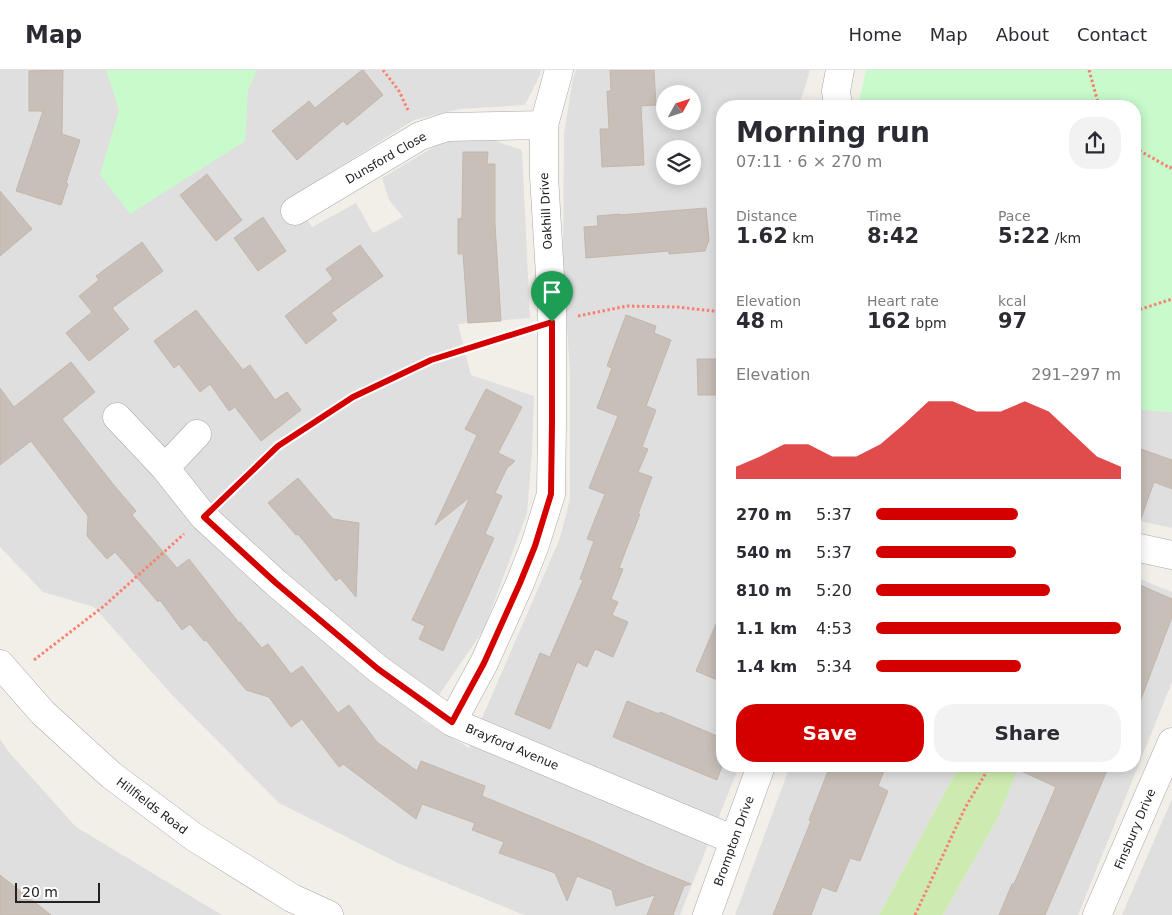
<!DOCTYPE html>
<html lang="en">
<head>
<meta charset="utf-8">
<style>
	body { margin:0; font-family:"DejaVu Sans",sans-serif; background:#f2f2f3; color:#2b2b33; height:100vh; display:flex; flex-direction:column; font-size:19px; white-space:nowrap }
	* { box-sizing:border-box; margin:0 }
	p { font-size:16px; color:#7c7c81 }
	.icon { flex:none; width:28px; height:28px; fill:none; stroke:currentColor; stroke-width:2; stroke-linecap:round; stroke-linejoin:round }
	.map { position:relative; flex:1; overflow:hidden }
	.details { position:absolute; left:716px; top:30px; width:425px; height:672px; display:flex; flex-direction:column; background:#fff; border-radius:20px; box-shadow:0 2px 12px #0003 }
	.details>* { flex:none }
	.needle { width:32px; rotate:50deg }
	.buttons { position:absolute; left:656px; top:15px; display:grid; gap:10px }
	.buttons a { display:grid; place-items:center; width:45px; height:45px; border-radius:50%; background:#fff; box-shadow:0 2px 12px #0003; font-size:25px }
	.scale { position:absolute; left:15px; bottom:12px; width:85px; box-sizing:border-box; padding-left:5px; border:2px solid #222; border-top:0; font-size:14px; line-height:18px; white-space:nowrap; color:#222; -webkit-text-stroke:4px #fff; paint-order:stroke }
	.pin { position:absolute; display:grid; place-items:center; width:42px; height:42px; color:#fff; margin:-51px -21px; border-radius:50% 50% 50% 0; rotate:-45deg; box-shadow:0 0 5px #0007 }
	.pin .icon { rotate:45deg }
	.round { display:grid; place-items:center; flex:none; width:52px; height:52px; border-radius:20px; background:#f2f2f3 }
	.overview { display:flex; align-items:center; justify-content:space-between; height:85px; padding:0 20px }
	h1 { font-size:28px; font-weight:700; line-height:38px }
	.figures { display:grid; grid-template-columns:repeat(3,1fr); gap:8px; height:85px; padding:5px 20px }
	.figures div { display:grid; align-content:center }
	.figures b { font-size:21px; font-weight:700 }
	.figures small { font-size:14px; font-weight:400 }
	.figures p { font-size:14px }
	.chart { height:140px; padding:10px 20px }
	.chart p { display:flex; justify-content:space-between }
	.chart svg { width:100%; height:90px; margin-top:5px; fill:#d40000; opacity:.7 }
	.cta { display:flex; gap:10px; margin-top:auto; padding:10px 20px }
	.cta a { flex:1; height:58px; border-radius:20px; background:#d40000; color:#fff; font-size:20px; font-weight:700; line-height:58px; text-align:center }
	.cta a+a { background:#f2f2f3; color:#2b2b33 }
	ul { padding:0 20px; list-style:none; font-size:16px }
	li { display:grid; grid-template-columns:80px 60px 1fr; align-items:center; height:38px }
	li i { height:12px; border-radius:6px; background:#d40000 }
	header { display:flex; align-items:center; gap:30px; box-sizing:border-box; height:70px; padding:0 25px; background:#fff; border-bottom:1px solid #e1e1e2 }
	header strong { font-size:24px }
	nav { display:flex; gap:28px; margin-inline-start:auto; font-size:18px }
	.map>svg:first-child { display:block }
</style>
</head>
<body>
<header>
<strong>Map</strong>
<nav><a>Home</a><a>Map</a><a>About</a><a>Contact</a></nav>
</header>
<div class="map">
<svg width="1172" height="845" viewBox="0 0 1172 845">
	<rect width="100%" height="100%" fill="#f2efe9"/>
	<path fill="#e0dfdf" fill-rule="evenodd" d="M0 0H541L540 5 525 35 460 39 414 50 292 127 312 157 356 133 373 163 403 147 389 130 382 108 447 69H490L522 80 530 248 458 254 471 305 534 326 532 381 527 443 484 559 422 650 469 678 560 468 570 429V305L563 190 564 63 573 9 576 0H810L800 33V36H722V696H739L680 845H524L398 793 279 733 173 626 94 537 43 522 0 477ZM665 24H692V51H665ZM665 79H692V106H665Z
		M1135 339 1172 342V458L1135 450Z
		M1135 507 1172 522V612L1078 845H943L999 746 1019 696H1135Z
		M0 669 8 681 76 757 222 845H0Z
		M790 696H959L879 845H735Z
		M1172 729V845H1122Z"/>
	<path fill="#cdebb0" d="M959 696H1019L999 746 943 845H879Z"/>
	<path fill="#c8facc" d="M106 0H257L248 20 245 71 130 144 100 105 119 40Z
		M866 0H1172V342L1135 339V36H858Z"/>
	<path fill="#c7bfb8" stroke="#c4b6ab" d="M56 0H63L62 64 80 70 66 113 68 114 61 135 16 121 43 41H29V1Z
		M362 0H363L383 25 347 55 343 51 297 90 272 61 309 31 315 38Z
		M610 0H654L656 35 641 36 644 95 602 97 600 59H609L607 21H611Z
		M463 82H488L487 94H495V154L501 251 468 253 463 184H458V149L462 148Z
		M207 104 242 150 216 171 180 125Z
		M0 121 32 159 0 186Z
		M706 138 709 170 705 181 669 184V181L586 188 584 157 598 156 597 146 620 144V145Z
		M263 147 286 181 258 201 234 168Z
		M142 172 163 201 112 238 129 259 89 291 66 263 92 242 79 226 99 210 96 206Z
		M360 175 383 206 331 243 337 250 306 274 285 246 333 209 326 199Z
		M196 240 243 300 250 295 275 330 287 322 301 340 261 371 235 337 229 341 210 314 200 322 179 294 174 298 154 271Z
		M626 245 656 256 654 263 671 270 646 336 656 340 642 377 648 379 638 402 652 407 638 444H640L619 498 623 499 611 529 618 532 612 545 628 552 613 587 595 579 587 597 577 592 550 659 515 644 540 583 550 587 583 510 580 509 594 471 587 469 605 424 589 418 618 346 597 338 612 298 607 296Z
		M697 289H722V325H698Z
		M71 292 95 322 62 349 113 414 136 441 132 445 177 498 189 489 239 553 240 552 262 578 268 574 291 604 302 596 338 643 349 635 377 672 417 701 421 691 485 716 482 726 593 772 649 797 691 814 684 816 673 845H647L655 825 616 836 612 820 577 806 567 831 555 803 499 783 504 772 472 760 475 753 422 734 416 749 343 694 339 697 302 649 291 657 269 627 246 620 206 570 204 571 190 554 182 560 160 530 158 532 115 482 107 489 87 466 88 446 31 371 0 395V318L14 337Z
		M486 319 522 337 498 383 515 391 507 398 495 423 502 426 485 464 494 468 443 581 419 569 425 556 412 550 470 427 435 455 477 365 465 359Z
		M1135 377 1172 390V419L1154 412 1138 457H1135Z
		M298 408 333 449 359 453 356 527 340 508 336 511 298 464 296 465 268 433Z
		M1140 515 1172 529V547L1138 637H1135V528Z
		M722 540V612L696 601Z
		M627 631 659 644 660 642 722 668V696L717 710 613 667Z
		M830 696H886L878 716 888 721 860 791 850 788 836 822 822 817 811 845H773L811 751 809 750Z
		M1010 696H1109L1045 845H999L1012 814H1014L1056 717Z
		M0 805 51 845H0Z"/>
	<g fill="none" stroke-linecap="round" stroke-linejoin="round">
		<defs>
			<path id="minor" d="M838 36 836 21 840 0
				M295 141 420 66 447 57 544 55
				M117 347 165 398 204 447 276 513 378 599 452 652 734 770
				M165 398 197 364
				M1135 477 1172 485
				M452 652 484 593 520 513 535 475 551 424 552 352V239L544 106V55L559 0
				M707 845 761 696
				M1097 845 1172 672"/>
			<path id="tertiary" d="M0 594 43 643 111 705 194 767 292 828 329 845"/>
		</defs>
		<use href="#minor" stroke="#a9a9a9" stroke-width="29"/>
		<use href="#tertiary" stroke="#a9a9a9" stroke-width="29"/>
		<path stroke="#fa8072" stroke-width="3" stroke-dasharray="2.5 2.5" stroke-linecap="butt" d="M383 0 399 21 408 40
			M1089 0 1099 36
			M1135 78 1170 98 1172 96
			M1135 241 1172 229
			M578 246 627 236 677 237 722 242
			M224 428 278 376 353 327 431 290 524 260
			M34 590 104 536 184 464
			M915 845 965 738 990 696"/>
		<use href="#minor" stroke="#fff" stroke-width="28"/>
		<use href="#tertiary" stroke="#fff" stroke-width="28"/>
	</g>
	<g fill="none" stroke-linecap="round" stroke-linejoin="round">
		<defs>
			<path id="route" d="M552 252V352L551 424 535 476 520 513 484 593 452 652 378 599 276 513 204 447 278 376 353 327 431 290Z"/>
		</defs>
		<use href="#route" stroke="#fff" stroke-width="10"/>
		<use href="#route" stroke="#d40000" stroke-width="6"/>
	</g>
	<g text-anchor="middle" dominant-baseline="central" stroke-width="4" stroke-linejoin="round" paint-order="stroke">
		<g font-size="12" fill="#222" stroke="#fff">
			<text transform="translate(386 88) rotate(-30)">Dunsford Close</text>
			<text transform="translate(546 141) rotate(-93)">Oakhill Drive</text>
			<text transform="translate(512 677) rotate(23)">Brayford Avenue</text>
			<text transform="translate(152 736) rotate(37)">Hillfields Road</text>
			<text transform="translate(1135 759) rotate(-67)">Finsbury Drive</text>
			<text transform="translate(734 771) rotate(-70)">Brompton Drive</text>
		</g>
	</g>
</svg>
<div class="buttons">
<a><svg class="needle" viewBox="-14 -14 28 28"><path d="M0-13l5 13h-10z" fill="#e53935"/><path d="M0 13l5-13h-10z" fill="#7c7c81"/></svg></a>
<a><svg class="icon" aria-label="layers" viewBox="0 0 24 24"><path d="M12 4l9 5-9 5-9-5zM3 14l9 5 9-5"/></svg></a>
</div>
<div class="scale">20 m</div>
<div class="pin" style="left:552px;top:252px;background:#1e9e55"><svg class="icon" aria-label="arrive" viewBox="0 0 24 24"><path d="M6 21V4h12l-3 4 3 4H6"/></svg></div>
<section class="details">
<div class="overview"><div><h1>Morning run</h1><p>07:11 · 6 × 270 m</p></div><a class="round"><svg class="icon" aria-label="share" viewBox="0 0 24 24"><path d="M12 15V3M7 8l5-5 5 5M5 13v7h14v-7"/></svg></a></div>
<div class="figures">
<div><p>Distance</p><b>1.62<small> km</small></b></div>
<div><p>Time</p><b>8:42</b></div>
<div><p>Pace</p><b>5:22<small> /km</small></b></div>
</div>
<div class="figures">
<div><p>Elevation</p><b>48<small> m</small></b></div>
<div><p>Heart rate</p><b>162<small> bpm</small></b></div>
<div><p>kcal</p><b>97</b></div>
</div>
<div class="chart"><p><span>Elevation</span>291–297 m</p>
<svg viewBox="0 0 160 44" preserveAspectRatio="none"><path d="M0 44V38L10 33L20 27L30 27L40 33L50 33L60 27L70 17L80 6L90 6L100 11L110 11L120 6L130 11L140 22L150 33L160 38V44z"/></svg>
</div>
<ul>
<li><b>270 m</b>5:37<i style="width:58%"></i></li>
<li><b>540 m</b>5:37<i style="width:57%"></i></li>
<li><b>810 m</b>5:20<i style="width:71%"></i></li>
<li><b>1.1 km</b>4:53<i style="width:100%"></i></li>
<li><b>1.4 km</b>5:34<i style="width:59%"></i></li>
</ul>
<div class="cta"><a>Save</a><a>Share</a></div>
</section>
</div>
</body>
</html>
